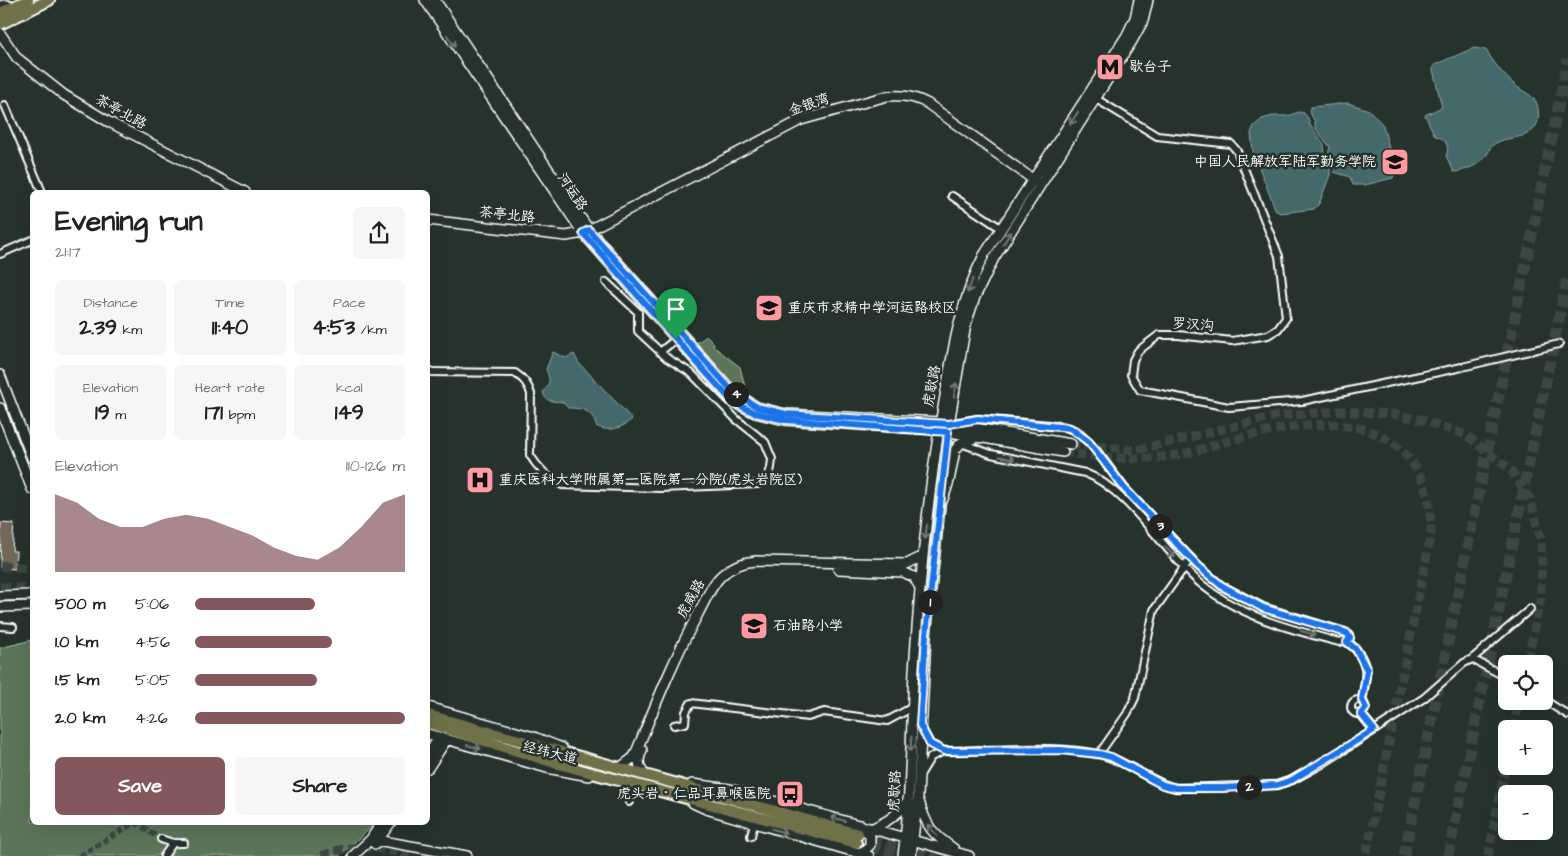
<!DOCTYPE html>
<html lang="en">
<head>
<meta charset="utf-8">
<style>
	body { margin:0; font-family:"Architects Daughter","LXGW WenKai TC",sans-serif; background:#f6f6f6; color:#202124; height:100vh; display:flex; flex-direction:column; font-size:19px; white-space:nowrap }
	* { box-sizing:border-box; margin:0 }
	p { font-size:16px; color:#757577 }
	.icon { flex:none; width:28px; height:28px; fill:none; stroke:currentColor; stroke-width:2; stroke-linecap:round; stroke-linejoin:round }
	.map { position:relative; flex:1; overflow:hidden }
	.sheet { position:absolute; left:30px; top:190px; width:400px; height:635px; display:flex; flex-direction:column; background:#fff; border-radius:8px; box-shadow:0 5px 20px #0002 }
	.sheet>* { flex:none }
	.fabs { position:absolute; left:1498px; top:655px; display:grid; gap:10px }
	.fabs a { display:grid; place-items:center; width:55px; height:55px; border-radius:8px; background:#fff; box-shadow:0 5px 20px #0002; font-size:25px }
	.pin { position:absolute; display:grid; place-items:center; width:42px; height:42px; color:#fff; margin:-51px -21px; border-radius:50% 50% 50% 0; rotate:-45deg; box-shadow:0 0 5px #0007 }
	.pin .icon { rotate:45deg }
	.km { position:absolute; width:25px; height:25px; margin:-12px; border-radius:50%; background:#222; color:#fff; font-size:14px; line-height:25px; text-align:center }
	.round { display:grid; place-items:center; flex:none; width:52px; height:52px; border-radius:8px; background:#f6f6f6 }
	.headline { display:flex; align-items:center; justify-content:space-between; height:85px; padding:0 25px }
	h1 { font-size:28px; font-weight:700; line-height:38px }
	.figures { display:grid; grid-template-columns:repeat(3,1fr); gap:8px; height:85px; padding:5px 25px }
	.figures div { display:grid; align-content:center; border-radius:8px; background:#f6f6f6; text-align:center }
	.figures b { font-size:21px; font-weight:700 }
	.figures small { font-size:14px; font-weight:400 }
	.figures p { font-size:14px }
	.chart { height:140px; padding:10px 25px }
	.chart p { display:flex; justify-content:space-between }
	.chart svg { width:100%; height:90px; margin-top:5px; fill:#84575d; opacity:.7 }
	.cta { display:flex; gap:10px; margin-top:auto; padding:10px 25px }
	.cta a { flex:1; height:58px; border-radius:8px; background:#84575d; color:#fff; font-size:20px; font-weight:700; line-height:58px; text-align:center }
	.cta a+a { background:#f6f6f6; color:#202124 }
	ul { padding:0 25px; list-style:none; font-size:16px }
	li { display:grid; grid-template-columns:80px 60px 1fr; align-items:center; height:38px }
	li i { height:12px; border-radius:6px; background:#84575d }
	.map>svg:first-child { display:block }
</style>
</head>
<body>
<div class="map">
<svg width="1568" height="856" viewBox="0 0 1568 856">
	<rect width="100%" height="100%" fill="#26332d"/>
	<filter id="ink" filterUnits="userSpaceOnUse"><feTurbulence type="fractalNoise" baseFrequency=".02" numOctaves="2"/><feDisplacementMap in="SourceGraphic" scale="10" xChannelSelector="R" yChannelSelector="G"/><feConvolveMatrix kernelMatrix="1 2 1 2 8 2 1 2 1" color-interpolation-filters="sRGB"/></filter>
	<g filter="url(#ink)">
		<path fill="#5b745a" stroke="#adbaac" d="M707 336 714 343 713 346 740 367 747 395 734 386 695 344Z
			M32 640V822L376 823 339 856H0V648Z"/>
		<path fill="#45696b" stroke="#8fa5a6" d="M1474 48 1486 50C1494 63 1503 75 1515 85 1521 91 1532 94 1536 102 1541 112 1539 128 1529 133 1519 139 1506 137 1496 143 1489 147 1490 152 1485 157 1479 165 1465 171 1454 172L1446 156C1450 146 1446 138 1435 136L1425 115 1442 107 1433 70 1434 65Z
			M1348 103 1369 110 1383 125 1395 171 1393 178 1365 185H1353L1350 177 1334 172 1335 166C1328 159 1327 156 1330 147L1315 128V122L1309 111 1311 107Z
			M1299 112 1304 113 1308 118 1310 125 1324 144 1325 157 1330 166V175L1319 204 1314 209 1281 213 1276 211 1253 152 1251 133 1254 126 1262 119 1273 116H1288Z
			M553 352 566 358 574 354 578 362 632 419C623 428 608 433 596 426 593 411 583 408 568 408L563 402C554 401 545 403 543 392 551 384 550 380 546 369Z"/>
		<path fill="#71675a" stroke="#fff" d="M1 523 14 524 12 551H16L15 569 0 568Z"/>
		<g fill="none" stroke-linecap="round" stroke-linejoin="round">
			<path stroke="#3c4742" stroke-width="6" stroke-dasharray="6 3" stroke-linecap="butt" d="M135 822 161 839
				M80 856 135 822"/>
			<path stroke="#3c4742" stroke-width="9" stroke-dasharray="9 4.5" stroke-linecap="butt" d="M1071 444 1136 450 1277 416 1340 411 1393 414 1423 420 1466 435 1511 470 1530 499 1541 539 1542 567 1540 602 1527 664
				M1063 452C1102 458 1138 461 1177 455 1194 452 1211 446 1228 441 1283 427 1361 407 1405 454 1426 477 1431 503 1431 534L1366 856
				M1514 729 1519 701
				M322 856C352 843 379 846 410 856
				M1488 856 1506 765"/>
			<path stroke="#3c4742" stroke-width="10" stroke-dasharray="10 5" stroke-linecap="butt" d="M0 566 32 569
				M0 587 32 590
				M858 834 938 856
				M856 843 904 856"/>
			<path stroke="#3c4742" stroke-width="11" stroke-dasharray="11 5.5" stroke-linecap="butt" d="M1404 856 1568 59
				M1448 856 1568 274"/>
			<defs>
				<path id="street" d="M1093 97 1157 136 1231 144 1237 151 1279 256 1286 318 1278 329 1268 335 1232 341 1178 335H1159L1138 351 1133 360 1131 375 1140 390 1229 407 1302 401 1462 367 1559 344
					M5 105 42 192
					M952 196 1002 229
					M0 254 32 240
					M660 352 676 339
					M428 372 515 373C524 379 528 384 531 394L530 455C537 467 549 479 562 485L660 488 758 484 767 479 771 468 772 459 765 442 736 419 691 373 667 358 638 331V312L606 282
					M955 423 978 419 1062 426 1077 431 1096 450 1125 489 1198 566 1222 586 1263 607 1345 632 1349 636V640L1339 642C1290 629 1240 617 1200 583 1164 552 1128 489 1085 473L991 454 961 443
					M0 626 13 627
					M1347 642C1370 657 1367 677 1362 700
					M1472 659 1530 609
					M1351 707a7 7 0 1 1 14 0a7 7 0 1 1-14 0Z
					M1544 700 1568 715
					M1361 714 1374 730
					M674 725 685 723 686 712 691 703 808 717 824 712 887 721 913 707
					M944 751C992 751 1058 744 1102 755 1128 761 1149 782 1176 788L1277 785 1292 780 1322 764 1424 698 1464 663 1472 659 1506 677
					M1099 754 1127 714 1135 698 1154 610 1191 558
					M920 775 931 757 944 751 930 744 923 731
					M629 802 633 783
					M751 836 754 823
					M161 839 173 843H184
					M164 856 173 843"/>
				<path id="secondary" d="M425 0 583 233 676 339 729 397 741 406 755 413 785 420 939 430 1063 452
					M435 0 589 230 732 391 757 407 786 414 940 422 1071 444
					M0 6 7 5
					M0 33 17 58 64 95 109 122 245 192
					M428 220 566 236 583 233 801 120 887 96C903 95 914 96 928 104L1038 183
					M0 375 32 458
					M0 408 32 489
					M943 499 949 481 955 450 961 443 975 438
					M838 569 903 572 914 577 920 588
					M0 596 32 595
					M0 607 32 606
					M428 707 534 737 562 748
					M428 734 547 768 589 776
					M642 750C638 759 638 764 643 773
					M428 755 439 737
					M621 767 634 757C654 709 673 660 698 614 705 601 711 585 722 575 732 566 743 562 756 561L907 564 923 556
					M428 768 447 739
					M692 784 730 789 969 856
					M919 801C926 826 932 834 954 849
					M693 803 706 809 869 856
					M873 828C888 821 898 815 908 800
					M371 839 467 856
					M375 844 391 822
					M857 853 864 851 870 845V836L861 825
					M353 856 371 839 382 822
					M903 856C911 795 911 733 914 671 920 579 928 487 945 396 953 347 961 300 984 255L1127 35 1135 18 1139 0
					M911 856 918 796 926 635 949 424 966 324 975 297 994 258 1132 41 1143 21 1148 0"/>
				<path id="primary" d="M0 13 28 0
					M0 24 49 0
					M428 715 858 834
					M428 723 558 764 856 843"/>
			</defs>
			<use href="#street" stroke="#fff" stroke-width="10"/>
			<use href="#secondary" stroke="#fff" stroke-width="12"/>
			<use href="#primary" stroke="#fff" stroke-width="14"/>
			<use href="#street" stroke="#26332d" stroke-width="6"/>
			<use href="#secondary" stroke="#26332d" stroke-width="9"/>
			<use href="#primary" stroke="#6f704a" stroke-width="10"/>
		</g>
		<defs><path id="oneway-shaft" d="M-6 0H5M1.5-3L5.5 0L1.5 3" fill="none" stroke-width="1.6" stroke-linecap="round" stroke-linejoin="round" transform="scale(1.25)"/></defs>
		<g stroke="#727a76">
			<use href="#oneway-shaft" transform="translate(451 41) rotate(56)"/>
			<use href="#oneway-shaft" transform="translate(1074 118) rotate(123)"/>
			<use href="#oneway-shaft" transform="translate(1007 238) rotate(-58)"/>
			<use href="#oneway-shaft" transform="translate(970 286) rotate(111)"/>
			<use href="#oneway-shaft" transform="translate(955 390) rotate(-80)"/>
			<use href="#oneway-shaft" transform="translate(1007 458) rotate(11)"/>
			<use href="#oneway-shaft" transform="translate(926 532) rotate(97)"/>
			<use href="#oneway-shaft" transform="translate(1170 552) rotate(48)"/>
			<use href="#oneway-shaft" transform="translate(1308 633) rotate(15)"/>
			<use href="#oneway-shaft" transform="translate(911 744) rotate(93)"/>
			<use href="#oneway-shaft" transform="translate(474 747) rotate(16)"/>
			<use href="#oneway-shaft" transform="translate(838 819) rotate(-165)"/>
			<use href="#oneway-shaft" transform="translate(932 830) rotate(-130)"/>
			<use href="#oneway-shaft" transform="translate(779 831) rotate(17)"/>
		</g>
	</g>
	<g fill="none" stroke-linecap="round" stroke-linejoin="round" filter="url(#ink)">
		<defs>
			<path id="route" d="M589 230 732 391 757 407 786 414 949 424 978 419 1070 428 1089 442 1125 489 1198 566 1222 586 1263 608 1347 633 1350 638 1347 642 1356 649 1367 670 1362 700 1366 708 1361 714 1374 730 1292 780 1277 785 1222 788H1176L1163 785 1111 757 1099 754 1061 750 944 751 930 744 920 725 926 635 948 432 785 420 755 413 741 406 728 397 676 339 583 233Z"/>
		</defs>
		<use href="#route" stroke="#fff" stroke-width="10"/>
		<use href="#route" stroke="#1a73e8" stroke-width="6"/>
	</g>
	<defs>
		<symbol id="metro-square" viewBox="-11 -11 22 22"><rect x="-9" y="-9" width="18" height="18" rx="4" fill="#ff9aa2" stroke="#26332d"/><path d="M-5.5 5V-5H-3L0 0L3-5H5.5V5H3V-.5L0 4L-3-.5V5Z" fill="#111"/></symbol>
		<symbol id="university-square" viewBox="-11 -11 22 22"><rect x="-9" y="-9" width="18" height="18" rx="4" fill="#ff9aa2" stroke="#26332d"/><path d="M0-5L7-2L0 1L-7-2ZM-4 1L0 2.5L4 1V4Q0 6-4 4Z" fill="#111"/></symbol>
		<symbol id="school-square" viewBox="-11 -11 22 22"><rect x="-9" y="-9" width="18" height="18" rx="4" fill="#ff9aa2" stroke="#26332d"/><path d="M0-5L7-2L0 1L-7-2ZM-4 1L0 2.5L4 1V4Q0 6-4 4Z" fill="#111"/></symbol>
		<symbol id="hospital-square" viewBox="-11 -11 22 22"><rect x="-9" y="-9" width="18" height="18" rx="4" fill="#ff9aa2" stroke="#26332d"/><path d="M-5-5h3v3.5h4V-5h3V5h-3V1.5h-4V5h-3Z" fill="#111"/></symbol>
		<symbol id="bus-square" viewBox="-11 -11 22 22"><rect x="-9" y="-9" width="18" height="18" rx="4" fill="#ff9aa2" stroke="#26332d"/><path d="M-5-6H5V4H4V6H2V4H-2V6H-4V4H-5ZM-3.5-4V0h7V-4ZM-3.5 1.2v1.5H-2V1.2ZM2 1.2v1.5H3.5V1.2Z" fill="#111"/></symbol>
	</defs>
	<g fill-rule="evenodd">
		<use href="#metro-square" x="1094" y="51" width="32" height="32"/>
		<use href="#university-square" x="1379" y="146" width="32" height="32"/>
		<use href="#school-square" x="753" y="292" width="32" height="32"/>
		<use href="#hospital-square" x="464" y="464" width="32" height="32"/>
		<use href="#school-square" x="738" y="610" width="32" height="32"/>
		<use href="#bus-square" x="774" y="778" width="32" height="32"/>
	</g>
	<g text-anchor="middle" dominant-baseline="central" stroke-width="5" stroke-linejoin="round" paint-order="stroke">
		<g font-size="14" fill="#fff" stroke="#26332d" text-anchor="start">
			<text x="1129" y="67">歇台子</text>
			<text x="1376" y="162" text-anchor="end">中国人民解放军陆军勤务学院</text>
			<text x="788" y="308">重庆市求精中学河运路校区</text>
			<text x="499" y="480">重庆医科大学附属第一医院第一分院(虎头岩院区)</text>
			<text x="773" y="626">石油路小学</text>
			<text x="771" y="794" text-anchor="end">虎头岩‧仁品耳鼻喉医院</text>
		</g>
		<g font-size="14" fill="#fff" stroke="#26332d">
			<text transform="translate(809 105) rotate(-19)">金银湾</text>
			<text transform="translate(121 112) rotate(29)">茶亭北路</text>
			<text transform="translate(572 192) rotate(56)">河运路</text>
			<text transform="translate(507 215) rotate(6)">茶亭北路</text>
			<text transform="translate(1193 325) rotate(4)">罗汉沟</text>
			<text transform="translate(932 386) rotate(-80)">虎歇路</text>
			<text transform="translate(691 599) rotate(-61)">虎威路</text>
			<text transform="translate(550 753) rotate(14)">经纬大道</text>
			<text transform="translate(895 791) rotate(-87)">虎歇路</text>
		</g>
	</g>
</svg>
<div class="fabs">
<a><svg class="icon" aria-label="locate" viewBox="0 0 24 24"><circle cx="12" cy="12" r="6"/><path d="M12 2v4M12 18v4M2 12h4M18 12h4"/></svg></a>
<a>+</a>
<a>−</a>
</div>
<div class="pin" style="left:676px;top:339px;background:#1e9e55"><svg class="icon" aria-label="arrive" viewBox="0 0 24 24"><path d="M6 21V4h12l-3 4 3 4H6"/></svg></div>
<b class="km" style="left:930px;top:602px">1</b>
<b class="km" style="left:1249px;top:787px">2</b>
<b class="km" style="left:1160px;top:526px">3</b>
<b class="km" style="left:736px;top:394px">4</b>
<section class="sheet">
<div class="headline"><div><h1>Evening run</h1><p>21:17</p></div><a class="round"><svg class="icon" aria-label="share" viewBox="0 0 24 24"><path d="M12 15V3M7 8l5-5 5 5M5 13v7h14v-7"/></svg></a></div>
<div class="figures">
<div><p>Distance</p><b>2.39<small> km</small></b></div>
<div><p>Time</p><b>11:40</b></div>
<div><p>Pace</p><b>4:53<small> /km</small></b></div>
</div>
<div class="figures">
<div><p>Elevation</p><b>19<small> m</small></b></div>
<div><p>Heart rate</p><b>171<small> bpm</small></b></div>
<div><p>kcal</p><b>149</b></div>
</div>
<div class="chart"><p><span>Elevation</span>110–126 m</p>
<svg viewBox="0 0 160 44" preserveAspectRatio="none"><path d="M0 44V6L10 10L20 18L30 22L40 22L50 18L60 16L70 18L80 22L90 26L100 32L110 36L120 38L130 32L140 22L150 10L160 6V44z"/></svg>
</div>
<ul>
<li><b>500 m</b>5:06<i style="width:57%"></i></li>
<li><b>1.0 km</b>4:56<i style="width:65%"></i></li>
<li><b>1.5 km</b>5:05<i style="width:58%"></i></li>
<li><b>2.0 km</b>4:26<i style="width:100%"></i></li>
</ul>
<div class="cta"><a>Save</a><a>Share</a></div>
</section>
</div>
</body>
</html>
